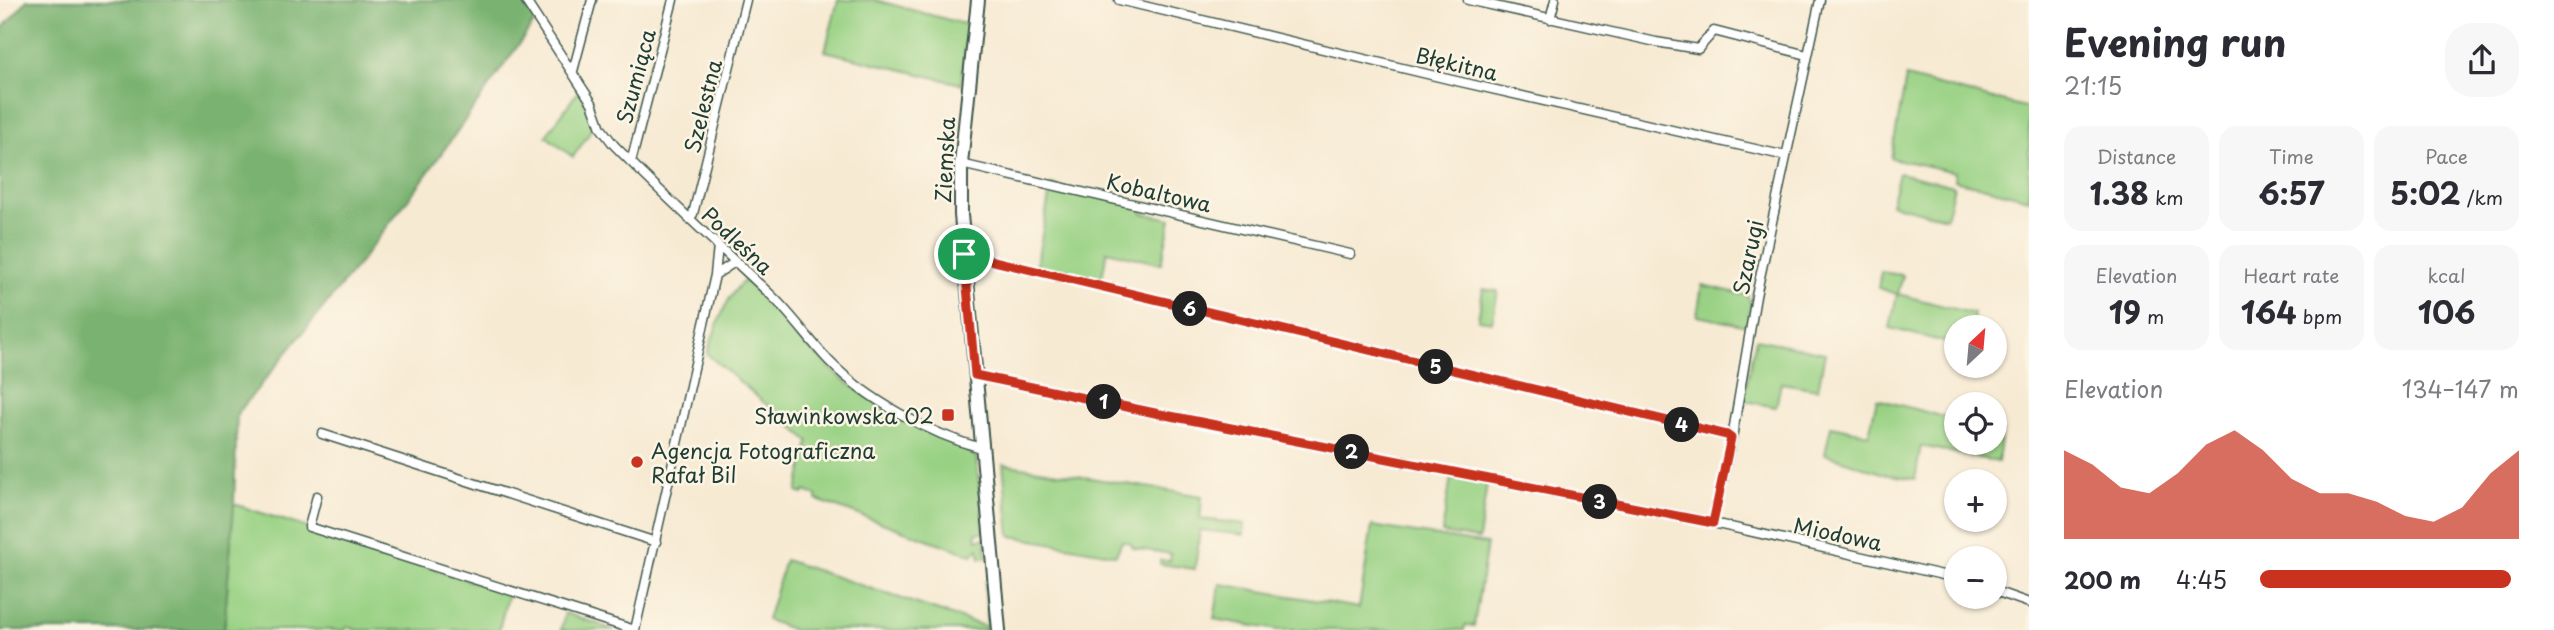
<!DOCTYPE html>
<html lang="en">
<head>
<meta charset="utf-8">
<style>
	body { margin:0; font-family:"Playpen Sans",sans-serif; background:#f7f7f7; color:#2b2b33; height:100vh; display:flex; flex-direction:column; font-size:26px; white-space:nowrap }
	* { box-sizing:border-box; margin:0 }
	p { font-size:23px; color:#7c7c81 }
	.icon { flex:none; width:38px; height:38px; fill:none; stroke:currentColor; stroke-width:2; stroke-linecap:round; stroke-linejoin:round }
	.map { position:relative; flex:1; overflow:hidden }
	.sheet { display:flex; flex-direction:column; background:#fff; width:525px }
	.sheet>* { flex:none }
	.needle { width:46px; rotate:26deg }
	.buttons { position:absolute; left:1944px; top:315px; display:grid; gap:14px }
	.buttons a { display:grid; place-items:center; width:63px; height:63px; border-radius:50%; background:#fff; box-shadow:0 2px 5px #0004; font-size:35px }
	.pin { position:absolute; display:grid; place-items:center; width:60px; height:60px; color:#fff; margin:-30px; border:4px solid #fff; border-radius:50%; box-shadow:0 2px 7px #0007 }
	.km { position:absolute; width:35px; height:35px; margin:-18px; border-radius:50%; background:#222; color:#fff; font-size:19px; line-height:35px; text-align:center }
	.round { display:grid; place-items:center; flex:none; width:74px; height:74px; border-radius:28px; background:#f7f7f7 }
	.head { display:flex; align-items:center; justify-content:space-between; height:119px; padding:0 35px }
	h1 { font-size:38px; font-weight:700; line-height:52px }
	.metrics { display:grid; grid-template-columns:repeat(3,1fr); gap:10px; height:119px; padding:7px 35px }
	.metrics div { display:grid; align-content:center; border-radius:18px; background:#f7f7f7; text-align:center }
	.metrics b { font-size:30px; font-weight:700 }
	.metrics small { font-size:19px; font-weight:400 }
	.metrics p { font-size:19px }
	.chart { height:196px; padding:14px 35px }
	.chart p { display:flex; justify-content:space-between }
	.chart svg { width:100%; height:126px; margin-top:7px; fill:#c8321e; opacity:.7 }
	ul { padding:0 35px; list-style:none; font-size:23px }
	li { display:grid; grid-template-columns:112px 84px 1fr; align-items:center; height:52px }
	li i { height:18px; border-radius:9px; background:#c8321e }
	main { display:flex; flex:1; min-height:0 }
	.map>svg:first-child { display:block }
</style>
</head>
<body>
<main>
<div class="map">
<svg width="2029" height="630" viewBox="0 0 2029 630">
	<rect width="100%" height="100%" fill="#fcf5e5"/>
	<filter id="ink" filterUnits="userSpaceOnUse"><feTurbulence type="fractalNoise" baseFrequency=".0143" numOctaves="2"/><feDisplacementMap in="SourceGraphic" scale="14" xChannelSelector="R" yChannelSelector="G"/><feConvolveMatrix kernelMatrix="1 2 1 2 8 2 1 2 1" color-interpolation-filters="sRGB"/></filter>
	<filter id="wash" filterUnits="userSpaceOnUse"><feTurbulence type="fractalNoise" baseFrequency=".00686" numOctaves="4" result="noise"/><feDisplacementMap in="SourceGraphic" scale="28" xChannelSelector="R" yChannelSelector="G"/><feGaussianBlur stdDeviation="1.57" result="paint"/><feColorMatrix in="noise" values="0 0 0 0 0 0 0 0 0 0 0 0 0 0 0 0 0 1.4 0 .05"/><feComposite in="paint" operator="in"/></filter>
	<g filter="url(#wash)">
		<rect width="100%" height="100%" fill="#f7ead3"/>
		<path fill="#98d183" stroke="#5c875c" stroke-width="2" d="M838 0H875L968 25 961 84 825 51Z
			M1906 77 2029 108V199L1954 180 1955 172 1891 158Z
			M579 90C598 128 597 122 573 157L546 136Z
			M1899 173 1954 186 1946 218 1891 204Z
			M1051 185 1143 207 1142 213 1171 219 1161 264 1107 251 1101 283 1036 268Z
			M1881 272 1903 275 1898 294 1974 314 1972 327H1956V345L1890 328 1897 294 1878 288Z
			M747 280C784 313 812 358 853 387 892 415 937 430 976 457L984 532 976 533 977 540 985 538 987 558H980L978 548 972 555 817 500V496L805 491 803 494 797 492 809 441 707 354C713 335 729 287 747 280Z
			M1702 285 1747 295 1751 304 1747 326 1697 316Z
			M1483 289 1498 291 1492 322 1478 320Z
			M1756 339 1825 353 1818 389 1781 383 1776 407 1746 401 1744 398Z
			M1877 399 1956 420V443H1995V430L2002 432 1998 462 1921 446 1915 479 1884 474 1825 454 1831 426 1869 434Z
			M1003 464 1202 496 1200 519 1245 524 1244 535 1200 530 1195 569 1160 564V560L1170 561 1171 554 1133 548 1131 543 1122 541 1116 555 1010 536Z
			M1451 477 1487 484 1479 539 1442 533Z
			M234 504 508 593 499 630H357L347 627 345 630H224Z
			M1372 526 1487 544 1474 626 1465 625 1464 630H1278L1214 619 1220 584 1359 608Z
			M785 560 987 627V630H793L767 620Z
			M565 613 615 630H561Z"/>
		<path fill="#7ab371" stroke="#4c7852" stroke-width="2" d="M27 0H520L536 20 422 181 357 266 237 414 234 504 224 630H0V31Z
			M985 582 992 583 996 630H987Z"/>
	</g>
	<g filter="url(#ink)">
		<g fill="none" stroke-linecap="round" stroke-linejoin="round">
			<defs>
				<path id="street" d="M525 0 592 103 601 128 614 145C665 197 719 246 772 296 793 316 809 340 829 361 866 399 930 434 981 448
					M1119 0 1452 80 1786 156
					M1468 0 1656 42 1698 49 1714 31 1807 55
					M1550 19 1555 0
					M573 71 592 0
					M631 162 673 0
					M961 164 1350 254
					M689 219 693 214 746 0
					M964 254 1727 435 1732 438
					M715 275 718 246
					M975 375 1155 413 1704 521 1956 578
					M322 434 656 542
					M317 496 309 527 635 630
					M1713 523 1732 438 1756 296 1820 0
					M1995 591 2029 603
					M635 630 715 275 735 262"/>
				<path id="secondary" d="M978 0 961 164V215L999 630"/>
			</defs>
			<use href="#street" stroke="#3f574c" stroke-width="11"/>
			<use href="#secondary" stroke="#3f574c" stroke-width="16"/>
			<use href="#street" stroke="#fff" stroke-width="8"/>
			<use href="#secondary" stroke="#fff" stroke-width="12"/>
		</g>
	</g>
	<g fill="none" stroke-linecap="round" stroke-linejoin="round" filter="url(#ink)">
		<defs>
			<path id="route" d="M964 254 1727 435 1731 438 1713 523 1155 413 975 375Z"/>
		</defs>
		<use href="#route" stroke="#fff" stroke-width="14"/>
		<use href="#route" stroke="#c8321e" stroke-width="9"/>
	</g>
	<g fill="#c8321e" stroke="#fcf5e5" stroke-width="2.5">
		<rect x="941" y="408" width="14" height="14" rx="3.5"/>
		<circle cx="637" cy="462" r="7"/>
	</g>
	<g text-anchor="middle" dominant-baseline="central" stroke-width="5" stroke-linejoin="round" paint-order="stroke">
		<g font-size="21" fill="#1f3d34" stroke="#fcf5e5">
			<text transform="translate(1457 63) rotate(13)">Błękitna</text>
			<text transform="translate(635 76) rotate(-75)">Szumiąca</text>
			<text transform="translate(702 106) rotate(-76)">Szelestna</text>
			<text transform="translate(944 160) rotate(-87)">Ziemska</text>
			<text transform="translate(1159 192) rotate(13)">Kobaltowa</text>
			<text transform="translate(738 240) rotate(43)">Podleśna</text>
			<text transform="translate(1747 257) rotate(-78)">Szarugi</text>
			<text transform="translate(1838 533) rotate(12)">Miodowa</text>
		</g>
		<g font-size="21" fill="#1f3d34" stroke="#fcf5e5" text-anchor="end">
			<text x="934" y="415">Sławinkowska 02</text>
			<text x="651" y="450" text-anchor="start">Agencja Fotograficzna<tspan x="651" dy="24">Rafał Bil</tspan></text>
		</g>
	</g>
</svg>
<div class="buttons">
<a><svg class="needle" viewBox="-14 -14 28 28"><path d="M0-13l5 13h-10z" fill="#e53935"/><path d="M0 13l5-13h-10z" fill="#7c7c81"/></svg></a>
<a><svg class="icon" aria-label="locate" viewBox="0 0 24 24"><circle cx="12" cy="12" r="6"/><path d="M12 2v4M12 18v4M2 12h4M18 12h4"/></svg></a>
<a>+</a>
<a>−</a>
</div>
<div class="pin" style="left:964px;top:254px;background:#1e9e55"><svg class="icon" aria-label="arrive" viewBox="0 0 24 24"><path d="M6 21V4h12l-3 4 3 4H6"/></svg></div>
<b class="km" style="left:1104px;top:402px">1</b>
<b class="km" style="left:1352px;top:452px">2</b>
<b class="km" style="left:1600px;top:502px">3</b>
<b class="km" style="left:1682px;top:425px">4</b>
<b class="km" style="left:1436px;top:367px">5</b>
<b class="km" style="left:1190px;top:309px">6</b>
</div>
<section class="sheet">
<div class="head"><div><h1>Evening run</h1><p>21:15</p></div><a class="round"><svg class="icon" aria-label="share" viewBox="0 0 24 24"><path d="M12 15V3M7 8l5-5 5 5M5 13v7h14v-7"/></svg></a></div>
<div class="metrics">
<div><p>Distance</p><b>1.38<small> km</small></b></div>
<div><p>Time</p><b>6:57</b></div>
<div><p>Pace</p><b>5:02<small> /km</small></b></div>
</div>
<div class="metrics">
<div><p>Elevation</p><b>19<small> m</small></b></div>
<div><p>Heart rate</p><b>164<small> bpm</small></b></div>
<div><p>kcal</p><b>106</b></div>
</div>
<div class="chart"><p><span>Elevation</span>134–147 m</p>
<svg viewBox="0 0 160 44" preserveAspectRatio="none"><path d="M0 44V13L10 18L20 26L30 28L40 21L50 11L60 6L70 13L80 23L90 28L100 28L110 31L120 36L130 38L140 33L150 21L160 13V44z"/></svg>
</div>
<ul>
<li><b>200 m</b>4:45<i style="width:97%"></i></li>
</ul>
</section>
</main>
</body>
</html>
